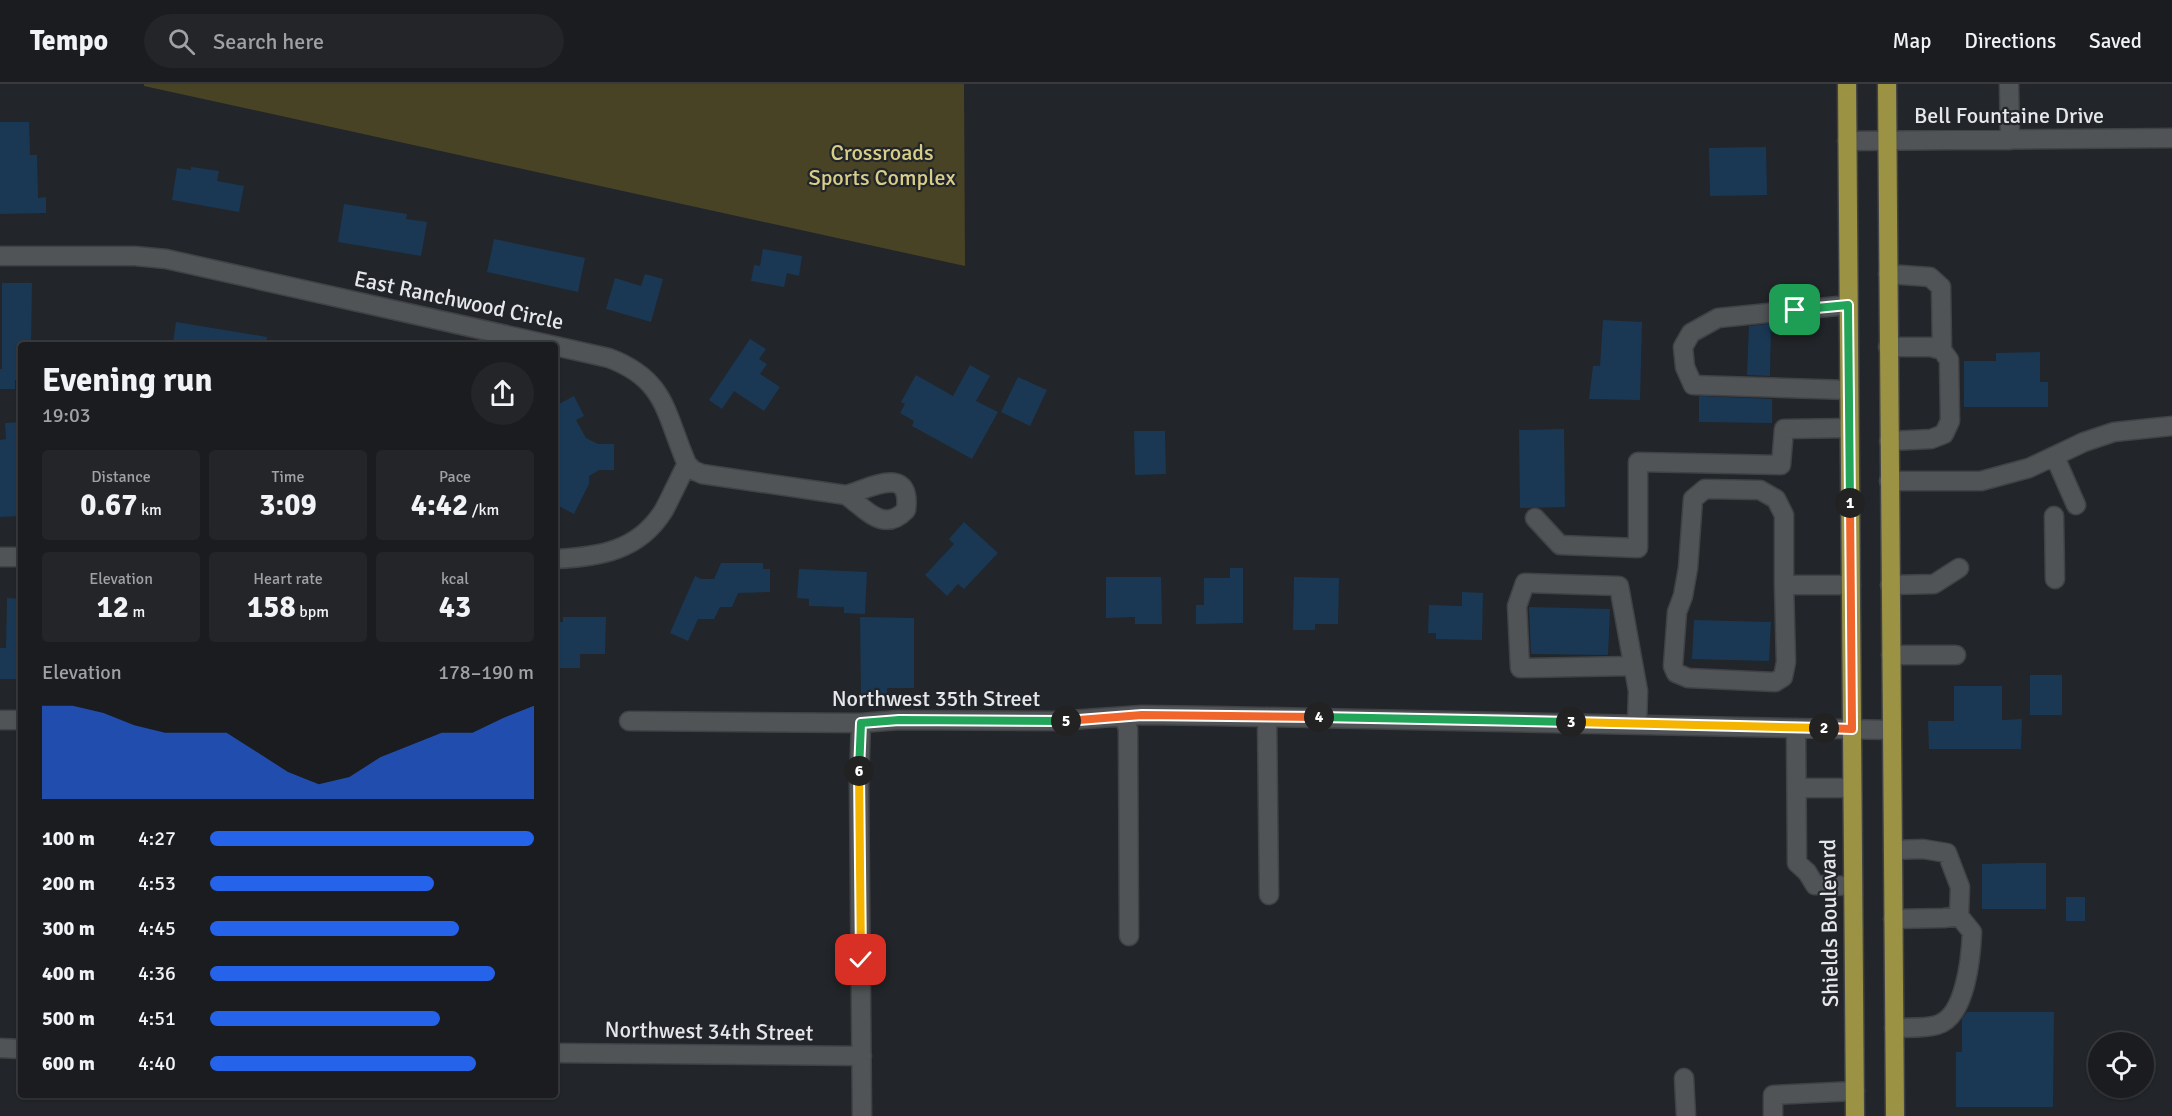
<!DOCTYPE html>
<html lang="en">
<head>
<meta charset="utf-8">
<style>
	body { margin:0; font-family:Signika,sans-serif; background:#232528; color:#f1f3f6; height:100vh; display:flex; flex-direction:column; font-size:22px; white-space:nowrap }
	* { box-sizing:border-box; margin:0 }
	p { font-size:20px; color:#9fa1a4 }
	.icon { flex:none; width:33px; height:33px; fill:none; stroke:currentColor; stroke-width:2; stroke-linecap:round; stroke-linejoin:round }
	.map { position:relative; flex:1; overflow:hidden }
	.side { position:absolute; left:18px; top:258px; width:540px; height:756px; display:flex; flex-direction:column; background:#1a1c1f; border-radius:6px; box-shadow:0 2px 4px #0004,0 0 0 2px #383a3d }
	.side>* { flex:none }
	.fabs { position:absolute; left:2088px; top:948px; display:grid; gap:12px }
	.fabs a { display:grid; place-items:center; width:66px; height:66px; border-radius:50%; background:#1a1c1f; box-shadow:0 2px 4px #0004,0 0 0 2px #383a3d; font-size:30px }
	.pin { position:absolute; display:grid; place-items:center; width:51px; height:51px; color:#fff; margin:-26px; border-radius:12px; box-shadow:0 3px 9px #0006 }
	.km { position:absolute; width:30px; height:30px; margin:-15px; border-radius:50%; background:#222; color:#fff; font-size:16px; line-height:30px; text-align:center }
	.round { display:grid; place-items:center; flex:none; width:63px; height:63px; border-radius:32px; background:#232528 }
	.headline { display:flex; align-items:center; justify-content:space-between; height:102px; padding:0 24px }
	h1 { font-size:33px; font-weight:700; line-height:45px }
	.metrics { display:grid; grid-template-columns:repeat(3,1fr); gap:9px; height:102px; padding:6px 24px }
	.metrics div { display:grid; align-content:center; border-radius:6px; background:#232528; text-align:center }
	.metrics b { font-size:30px; font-weight:700 }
	.metrics small { font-size:16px; font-weight:400 }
	.metrics p { font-size:16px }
	.chart { height:168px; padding:12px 24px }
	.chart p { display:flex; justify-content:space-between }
	.chart svg { width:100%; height:108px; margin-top:6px; fill:#2563eb; opacity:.7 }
	ul { padding:0 24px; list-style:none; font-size:20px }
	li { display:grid; grid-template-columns:96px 72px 1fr; align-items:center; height:45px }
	li i { height:15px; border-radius:8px; background:#2563eb }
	header { display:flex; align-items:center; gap:36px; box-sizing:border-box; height:84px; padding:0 30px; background:#1a1c1f; border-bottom:2px solid #383a3d }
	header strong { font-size:28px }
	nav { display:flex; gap:33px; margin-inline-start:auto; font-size:21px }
	.search { width:420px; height:54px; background:#232528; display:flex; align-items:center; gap:15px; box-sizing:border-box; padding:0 21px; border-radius:33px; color:#9fa1a4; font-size:22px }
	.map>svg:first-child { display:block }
</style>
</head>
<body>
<header>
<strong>Tempo</strong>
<div class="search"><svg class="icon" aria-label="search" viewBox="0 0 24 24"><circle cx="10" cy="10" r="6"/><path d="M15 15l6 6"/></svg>Search here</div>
<nav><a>Map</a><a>Directions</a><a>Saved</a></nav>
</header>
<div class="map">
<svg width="2172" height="1032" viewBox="0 0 2172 1032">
	<rect width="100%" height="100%" fill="#222529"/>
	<path fill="#484325" d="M144 0H964L965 182 144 2Z"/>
	<path fill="#1a3854" d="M0 38H29L30 71H37L38 114 46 113V129L0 130Z
		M1766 63 1767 111 1710 112 1709 64Z
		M191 83 219 87 217 97 244 102 239 128 172 116 177 84 191 86Z
		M344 120 407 130 406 135 427 138 421 172 338 158Z
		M494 155 585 174 578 208 487 188Z
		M763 165 802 172 799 192 787 189 784 203 751 197 754 181 760 182Z
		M645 190 663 195 651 238 606 225 615 194 641 202Z
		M2 199H32L31 261H21V296H15V305H0V285H2Z
		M1603 236 1642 238 1640 316 1589 315 1593 282H1600Z
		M176 238 267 253 266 261H189L173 259Z
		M1768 240H1771L1770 292 1747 291 1749 242Z
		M750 255 766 265 759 275 767 280 760 290 780 303 764 327 734 307 722 325 709 316Z
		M2040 268V298H2048V323H1964V277H1996V269Z
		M970 281 990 292 976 317 998 328 972 375 912 342 914 337 900 329 905 320 901 318 916 291 953 312Z
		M1018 293 1047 306 1030 342 1001 328Z
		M574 312 584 332 576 336 586 354 598 360H614V386H599L589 392V400L574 430 555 420V358L560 355 555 345V322Z
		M1699 312 1772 315V339L1699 338Z
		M21 338V432L0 433V356L6 355 5 339Z
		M1564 345 1565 423 1520 424 1519 346Z
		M1134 347H1165L1166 390 1135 391Z
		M964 438 998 469 964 505 958 500 947 512 925 491 954 460 949 455Z
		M721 479H763V485H770V508L738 509 732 523H720L714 535H698L688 557 670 549 695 492 701 495H714Z
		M1230 484H1243V539L1196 540V521H1204V494H1230Z
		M799 485 867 488 865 530 844 529V523L809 522V515L797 514Z
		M1106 493H1161L1162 540H1135V533L1106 534Z
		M1294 493 1339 494 1338 540H1315V546H1293Z
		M1462 508 1483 509 1482 556 1436 555V549H1428L1429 521 1462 522Z
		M7 514 21 515V595H0V564H6Z
		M1529 523 1610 525 1608 571 1531 570Z
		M563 533H606L605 570H580V584H555V538H563Z
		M860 533 914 534V604H887V612H861Z
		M1694 536 1771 538 1769 577 1692 575Z
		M2030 591H2062V631H2030Z
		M1954 602H2002V636L2022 635 2021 665H1929L1928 637H1954Z
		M2022 779H2046V825H1982V780Z
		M2066 813H2085V837H2066Z
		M1967 928H2054L2053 1023H1956V968H1962V935Z"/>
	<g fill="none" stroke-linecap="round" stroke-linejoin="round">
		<defs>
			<path id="minor" d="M2009 0 2010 56
				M1847 57 2172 54
				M0 172H135L166 175 609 274C667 296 665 330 687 380L693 386 702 390 846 411C869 405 912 379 906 426 883 450 865 424 846 411
				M1888 190 1930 193 1941 203 1942 266
				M1848 221 1718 234 1691 249 1683 263 1685 283 1693 301 1849 306
				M1888 263H1931L1942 266 1949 276 1950 337 1944 350 1931 355 1889 357
				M2055 373 2076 421
				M1889 397H1981L2029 384 2084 358 2114 348 2172 342
				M2054 432 2055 495
				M1535 434 1560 461 1638 464V378L1781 381 1784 345 1849 344
				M0 473H21
				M555 475C599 473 639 467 664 426 672 411 679 395 687 380
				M1784 501 1786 578 1783 593 1775 598 1688 594 1676 589 1673 582 1677 528 1683 512 1688 484 1693 415 1705 405 1760 406 1776 415 1784 431V501H1851
				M1890 501 1934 500 1959 484
				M1891 571H1956
				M1633 582 1520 584 1517 522 1525 499 1619 502 1638 607 1637 640
				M1124 633 1128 645 1129 852
				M1267 633 1269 811
				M0 636H21
				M629 637 861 639 899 636 1056 637 1142 631 1216 632 1892 646
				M861 639 859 698 862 1032
				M1796 644 1797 779 1807 788 1815 801 1853 802
				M1797 704H1852
				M1893 766 1923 765 1947 769 1960 803 1959 832 1944 834 1893 835
				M1894 944C1907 943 1924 945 1937 941 1966 933 1971 872 1972 848L1959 832
				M0 964 21 965
				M555 969 862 972
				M1684 994 1686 1032
				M1773 1032V1011L1855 1007"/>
			<path id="major" d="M1847 0 1855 1032
				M1887 0 1895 1032"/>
		</defs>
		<use href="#minor" stroke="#404245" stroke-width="21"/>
		<use href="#major" stroke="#404245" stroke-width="21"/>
		<use href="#minor" stroke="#505457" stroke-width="18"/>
		<use href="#major" stroke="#9c9244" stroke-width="18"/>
	</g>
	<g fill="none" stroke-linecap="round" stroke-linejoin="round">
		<defs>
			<path id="split-1" d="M1795 226 1848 221 1850 419"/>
			<path id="split-2" d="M1824 644 1852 645 1850 419"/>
			<path id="split-3" d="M1571 638 1824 644"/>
			<path id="split-4" d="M1319 633 1571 638"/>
			<path id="split-5" d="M1066 637 1142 631 1319 633"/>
			<path id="split-6" d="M859 687 861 639 899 636 1066 637"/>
			<path id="split-7" d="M859 687 861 876"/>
		</defs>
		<use href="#split-1" stroke="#fff" stroke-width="12"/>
		<use href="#split-2" stroke="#fff" stroke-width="12"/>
		<use href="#split-3" stroke="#fff" stroke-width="12"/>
		<use href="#split-4" stroke="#fff" stroke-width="12"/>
		<use href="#split-5" stroke="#fff" stroke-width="12"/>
		<use href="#split-6" stroke="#fff" stroke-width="12"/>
		<use href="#split-7" stroke="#fff" stroke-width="12"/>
		<use href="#split-1" stroke="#22a559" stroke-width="8"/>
		<use href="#split-2" stroke="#f0652b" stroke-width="8"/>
		<use href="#split-3" stroke="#f5b400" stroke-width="8"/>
		<use href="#split-4" stroke="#22a559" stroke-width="8"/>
		<use href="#split-5" stroke="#f0652b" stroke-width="8"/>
		<use href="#split-6" stroke="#22a559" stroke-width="8"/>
		<use href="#split-7" stroke="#f5b400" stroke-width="8"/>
	</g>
	<g text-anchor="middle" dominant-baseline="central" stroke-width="4.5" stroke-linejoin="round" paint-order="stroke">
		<g font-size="22" fill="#e5e7ea" stroke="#222529">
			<text x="2009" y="31">Bell Fountaine Drive</text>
			<text transform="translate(459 216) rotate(12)">East Ranchwood Circle</text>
			<text x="936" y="614">Northwest 35th Street</text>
			<text transform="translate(1829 839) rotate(-91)">Shields Boulevard</text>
			<text transform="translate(709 947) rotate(1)">Northwest 34th Street</text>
		</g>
		<g font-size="22" fill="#d9ce88" stroke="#222529">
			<text x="882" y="68">Crossroads<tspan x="882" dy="25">Sports Complex</tspan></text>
		</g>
	</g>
</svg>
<div class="fabs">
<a><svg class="icon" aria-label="locate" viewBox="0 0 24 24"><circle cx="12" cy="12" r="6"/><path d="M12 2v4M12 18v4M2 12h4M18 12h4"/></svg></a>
</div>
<div class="pin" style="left:1795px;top:226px;background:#1e9e55"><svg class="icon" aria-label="arrive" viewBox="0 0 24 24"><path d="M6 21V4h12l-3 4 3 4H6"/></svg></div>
<div class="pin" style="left:861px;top:876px;background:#d93025"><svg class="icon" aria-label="check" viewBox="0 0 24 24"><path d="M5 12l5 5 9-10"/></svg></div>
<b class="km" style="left:1850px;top:419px">1</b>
<b class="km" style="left:1824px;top:644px">2</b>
<b class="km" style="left:1571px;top:638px">3</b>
<b class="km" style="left:1319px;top:633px">4</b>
<b class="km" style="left:1066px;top:637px">5</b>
<b class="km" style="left:859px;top:687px">6</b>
<section class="side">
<div class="headline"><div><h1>Evening run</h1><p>19:03</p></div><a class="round"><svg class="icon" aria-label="share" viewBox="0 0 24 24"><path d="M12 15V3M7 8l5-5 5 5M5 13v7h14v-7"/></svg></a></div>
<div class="metrics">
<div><p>Distance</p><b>0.67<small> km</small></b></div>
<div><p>Time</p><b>3:09</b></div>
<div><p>Pace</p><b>4:42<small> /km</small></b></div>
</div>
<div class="metrics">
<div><p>Elevation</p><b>12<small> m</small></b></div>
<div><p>Heart rate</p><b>158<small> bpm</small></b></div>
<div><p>kcal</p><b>43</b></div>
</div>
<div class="chart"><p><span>Elevation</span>178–190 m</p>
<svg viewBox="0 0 160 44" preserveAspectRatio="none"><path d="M0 44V6L10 6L20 9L30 14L40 17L50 17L60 17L70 25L80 33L90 38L100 35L110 27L120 22L130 17L140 17L150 11L160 6V44z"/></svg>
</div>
<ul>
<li><b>100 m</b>4:27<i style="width:100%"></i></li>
<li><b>200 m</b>4:53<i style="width:69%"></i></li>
<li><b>300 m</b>4:45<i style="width:77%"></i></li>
<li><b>400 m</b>4:36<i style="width:88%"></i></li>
<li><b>500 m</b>4:51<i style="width:71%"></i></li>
<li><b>600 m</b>4:40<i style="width:82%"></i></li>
</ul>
</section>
</div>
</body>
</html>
